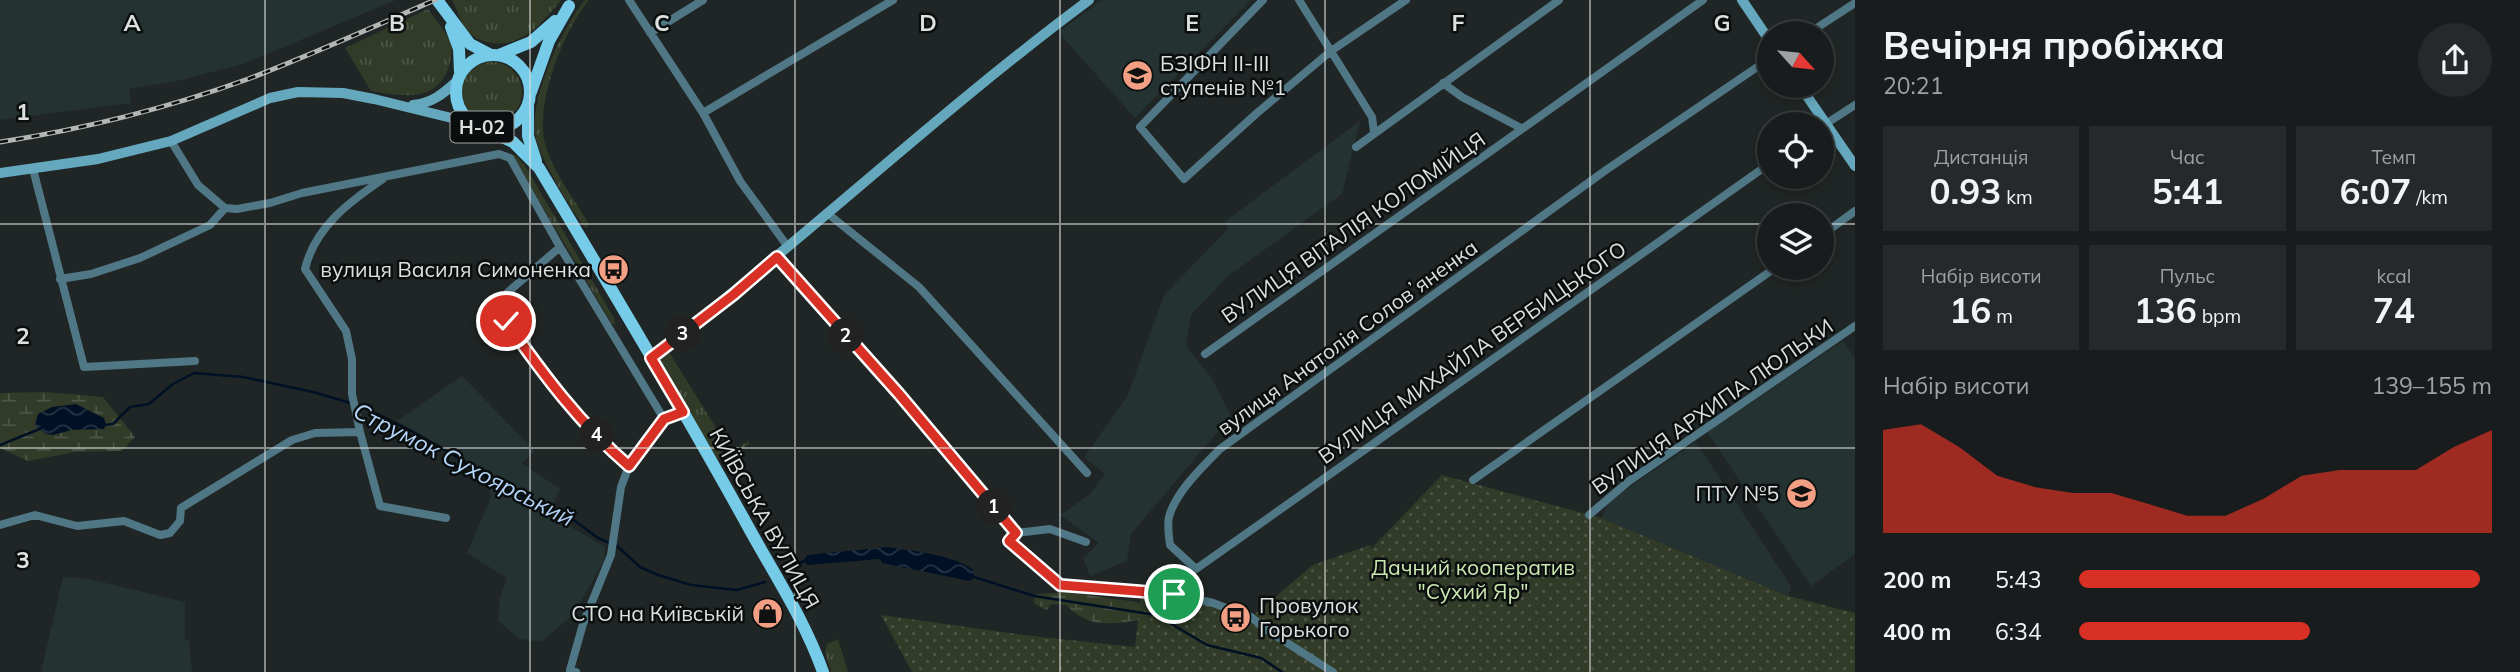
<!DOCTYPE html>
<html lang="uk">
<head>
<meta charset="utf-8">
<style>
	body { margin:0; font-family:Mulish,sans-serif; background:#252929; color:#f1f3f6; height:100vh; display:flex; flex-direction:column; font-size:26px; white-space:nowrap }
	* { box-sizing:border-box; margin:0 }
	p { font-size:23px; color:#9fa1a3 }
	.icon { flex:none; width:38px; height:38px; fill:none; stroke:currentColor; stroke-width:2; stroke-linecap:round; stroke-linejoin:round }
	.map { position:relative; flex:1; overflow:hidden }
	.side { display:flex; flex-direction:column; background:#181c1c; width:665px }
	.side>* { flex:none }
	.needle { width:46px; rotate:117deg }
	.fabs { position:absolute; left:1757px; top:21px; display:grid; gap:14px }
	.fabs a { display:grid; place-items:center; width:77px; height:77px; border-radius:50%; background:#181c1c; box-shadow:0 4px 10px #0003,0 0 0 2px #363a3b; font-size:35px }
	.pin { position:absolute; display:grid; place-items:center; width:60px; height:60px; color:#fff; margin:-30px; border:4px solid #fff; border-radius:50%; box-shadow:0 2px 7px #0007 }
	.km { position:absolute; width:35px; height:35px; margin:-18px; border-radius:50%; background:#222; color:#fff; font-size:19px; line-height:35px; text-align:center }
	.round { display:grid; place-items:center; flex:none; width:74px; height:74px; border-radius:37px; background:#252929 }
	.head { display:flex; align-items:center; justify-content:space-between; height:119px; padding:0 28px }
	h1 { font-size:38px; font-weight:700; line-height:52px }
	.metrics { display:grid; grid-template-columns:repeat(3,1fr); gap:10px; height:119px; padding:7px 28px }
	.metrics div { display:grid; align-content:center; border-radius:0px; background:#252929; text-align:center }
	.metrics b { font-size:35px; font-weight:700 }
	.metrics small { font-size:19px; font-weight:400 }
	.metrics p { font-size:19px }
	.chart { height:196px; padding:14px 28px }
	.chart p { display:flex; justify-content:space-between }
	.chart svg { width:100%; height:126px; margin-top:7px; fill:#d93025; opacity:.7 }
	ul { padding:0 28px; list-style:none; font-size:23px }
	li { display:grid; grid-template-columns:112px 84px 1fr; align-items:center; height:52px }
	li i { height:18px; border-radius:9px; background:#d93025 }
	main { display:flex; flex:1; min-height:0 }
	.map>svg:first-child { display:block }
</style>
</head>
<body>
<main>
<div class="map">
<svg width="1855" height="672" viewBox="0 0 1855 672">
	<defs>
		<pattern id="grass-tufts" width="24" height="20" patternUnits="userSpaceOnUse" patternTransform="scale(1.75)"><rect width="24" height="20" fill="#313b28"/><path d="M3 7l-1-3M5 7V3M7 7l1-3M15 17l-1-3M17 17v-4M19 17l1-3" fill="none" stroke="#4e5747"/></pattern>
		<pattern id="wetland-marsh" width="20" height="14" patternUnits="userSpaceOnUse" patternTransform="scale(1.75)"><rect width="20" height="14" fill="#313b28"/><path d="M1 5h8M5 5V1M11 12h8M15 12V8" fill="none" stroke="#4e5747"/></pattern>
		<pattern id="garden-dots" width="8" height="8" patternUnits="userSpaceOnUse" patternTransform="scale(1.75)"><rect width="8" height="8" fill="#313b28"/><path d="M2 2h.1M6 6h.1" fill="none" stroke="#4e5747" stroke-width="1.8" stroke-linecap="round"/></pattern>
		<pattern id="water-waves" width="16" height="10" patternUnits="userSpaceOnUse" patternTransform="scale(1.75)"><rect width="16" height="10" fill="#011125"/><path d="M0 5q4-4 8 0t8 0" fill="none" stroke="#253344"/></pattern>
	</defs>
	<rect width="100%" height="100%" fill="#202625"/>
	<path fill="#243231" d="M0 0H396L243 64 177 81 129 89 131 103 0 120Z
		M1102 0H1251L1135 118 1058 32Z
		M1360 121 1342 194 1227 277 1191 315 1186 346 1211 377 1231 416 1131 534 1127 561 1090 576 1083 558 1099 543 1060 515 1090 494 1105 474 1084 457 1127 397 1164 295 1228 229 1224 222Z
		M1843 341 1855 359V554L1811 586 1707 432Z
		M462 376 535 451 522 463 560 489 549 514 605 547 604 561 573 615 541 642 520 639 498 621 500 598 507 578 467 553 491 497 488 472 397 421Z
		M1696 442 1791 586 1788 596 1601 518 1610 500Z
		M63 577 89 579 185 602V640H189L192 672H41Z"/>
	<path fill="url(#grass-tufts)" d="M452 0H561C542 23 524 47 490 43 482 41 472 37 466 30 460 21 457 9 452 0Z
		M585 0H589C563 31 533 107 546 147 555 175 574 199 589 224L586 228C572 213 538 155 535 134 530 98 562 27 585 0Z
		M428 9C435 19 445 30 450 41 453 50 451 60 448 69 436 103 400 96 371 91L345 48Z
		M462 92a30 30 0 1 1 60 0a30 30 0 1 1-60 0Z
		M512 155H515L524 164 614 318 615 324H612Z
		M669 352 731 452 749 441V444L724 460 717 458 661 365V355Z
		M838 639 848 672H831L825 652 827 644Z"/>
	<path fill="url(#wetland-marsh)" d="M45 392 103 397 135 437 122 451 75 452 28 461 0 448V393Z
		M1064 592 1137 602 1169 615C1132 618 1096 637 1066 605L1051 604 1047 610 1034 603V596L1038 594Z"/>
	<path fill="url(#garden-dots)" d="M1442 475 1601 518 1788 596 1855 613V672H912L881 615 1023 635 1135 647 1142 585 1175 589 1255 614 1313 565 1370 545 1372 548Z"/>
	<path fill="url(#water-waves)" d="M76 404 104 418 106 424 104 429 72 430 53 435 46 434 35 425 38 414 52 407Z
		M887 547C906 549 964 557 975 572L972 580 969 581 882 563 880 559 808 565 803 561 807 555Z"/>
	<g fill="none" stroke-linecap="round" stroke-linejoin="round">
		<path stroke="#011125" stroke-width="2.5" d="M105 425 113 424 130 407 149 404 173 384 194 373 243 377 313 392 364 407 413 432 467 463 484 476 506 489 571 518 598 538 617 546 640 567 658 575 691 585 737 590 765 582
			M0 445 42 428
			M792 566 807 560
			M971 576 1034 596 1156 615 1207 645 1261 658 1282 672"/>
		<path stroke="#507785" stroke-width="8" d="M629 0 703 113 740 181 788 247
			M1263 0 1140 127 1184 179 1257 113 1331 51 1406 0
			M1299 0 1372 117 1374 132
			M650 33 703 0
			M1809 33 1855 3
			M1769 59 1606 170 1220 449C1203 466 1175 493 1169 517 1167 525 1169 537 1170 545L1196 569 1769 164
			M1443 83 1462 97 1521 128
			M703 113 893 0
			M1824 125 1855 105
			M171 141 198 185 225 208 237 209 270 203 302 193 499 154 510 158 560 247 664 419
			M1356 147 1559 0
			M33 169 84 367 195 361
			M827 213 919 287 1087 473
			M1822 235 1855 211
			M560 247 507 293 506 321 533 360 571 407 612 451 629 466
			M777 257 899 394 1016 533
			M60 279 91 274 140 258 210 225 225 208
			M1205 354C1372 237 1537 118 1703 0
			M360 432 352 394V359L346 331 305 269C315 227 349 202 383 179
			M1473 480 1775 268
			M1589 515 1629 481 1855 326
			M0 525 35 515 77 526 124 521 160 535 170 533 180 521 181 508 292 440 315 433 360 432 380 506 446 518
			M1086 542 1050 529 1016 533 1009 541 1060 585 1173 594 1213 603 1251 617 1267 630 1333 672
			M576 672 570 670 583 624 611 555 621 487 629 466 664 419"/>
		<path stroke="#65a7bc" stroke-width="10" d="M1742 0 1769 40
			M1800 86 1855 166
			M413 105C432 103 443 94 456 82
			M0 173 98 159 171 141 270 98 298 92 343 93 374 99 472 123
			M651 358C800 243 937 113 1089 0"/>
		<path stroke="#75cbe8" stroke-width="12" d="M437 0 470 44 491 55
			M451 27 459 49 460 72
			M499 55 531 42 555 21
			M456 92a37 37 0 1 1 74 0a37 37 0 1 1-74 0Z
			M531 92 549 41 569 6
			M528 104V136L536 161
			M481 127 513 142 539 168C609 285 679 402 745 521 772 571 804 618 823 672"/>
		<defs>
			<path id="rail" d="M0 142C84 129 168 108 248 79 311 55 373 27 435 0"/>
		</defs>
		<use href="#rail" stroke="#b2b6b5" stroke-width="5"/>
		<use href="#rail" stroke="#0b0e0e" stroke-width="2.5" stroke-dasharray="8" stroke-linecap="butt"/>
	</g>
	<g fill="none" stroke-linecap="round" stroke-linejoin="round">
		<defs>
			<path id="route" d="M506 321C542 373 581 425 629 466L664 419 683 412 651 358 733 295 777 257 899 394 1016 533 1009 541 1060 585 1174 594"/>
		</defs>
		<use href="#route" stroke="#fff" stroke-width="14"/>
		<use href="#route" stroke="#d93025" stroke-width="9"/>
	</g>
	<path fill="none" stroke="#dce0df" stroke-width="2" stroke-opacity="0.55" d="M265 0V672M530 0V672M795 0V672M1060 0V672M1325 0V672M1590 0V672M0 224H1769M1822 224H1855M0 448H1855"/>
	<defs>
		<symbol id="school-disc" viewBox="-11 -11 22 22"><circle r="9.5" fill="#f39f83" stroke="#0b0e0e"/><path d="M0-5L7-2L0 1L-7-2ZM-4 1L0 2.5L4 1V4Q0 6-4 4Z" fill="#111"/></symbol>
		<symbol id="bus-disc" viewBox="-11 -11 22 22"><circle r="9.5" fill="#f39f83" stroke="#0b0e0e"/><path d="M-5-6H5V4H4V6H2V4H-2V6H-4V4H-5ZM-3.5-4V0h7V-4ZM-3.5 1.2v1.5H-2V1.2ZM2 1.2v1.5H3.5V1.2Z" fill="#111"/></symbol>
		<symbol id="university-disc" viewBox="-11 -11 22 22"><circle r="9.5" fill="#f39f83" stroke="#0b0e0e"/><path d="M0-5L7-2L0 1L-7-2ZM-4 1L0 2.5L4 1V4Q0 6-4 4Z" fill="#111"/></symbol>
		<symbol id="shop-disc" viewBox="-11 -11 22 22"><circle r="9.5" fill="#f39f83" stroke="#0b0e0e"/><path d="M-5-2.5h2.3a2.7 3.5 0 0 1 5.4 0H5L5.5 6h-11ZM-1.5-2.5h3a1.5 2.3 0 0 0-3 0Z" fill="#111"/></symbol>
	</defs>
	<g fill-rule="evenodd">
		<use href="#school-disc" x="1120" y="58" width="35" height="35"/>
		<use href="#bus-disc" x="596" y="252" width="35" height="35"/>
		<use href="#university-disc" x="1784" y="476" width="35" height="35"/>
		<use href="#shop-disc" x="750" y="596" width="35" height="35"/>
		<use href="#bus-disc" x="1218" y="600" width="35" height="35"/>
	</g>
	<g text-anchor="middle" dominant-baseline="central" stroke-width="5" stroke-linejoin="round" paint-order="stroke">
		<rect fill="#0b0e0e" stroke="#9da1a0" stroke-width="2" x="450.5" y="111.5" width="63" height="31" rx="5"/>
		<g font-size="19" font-weight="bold" fill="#dce0df">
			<text x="482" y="127">Н-02</text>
		</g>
		<g font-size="21" fill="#dce0df" stroke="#0b0e0e" text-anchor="end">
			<text x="1160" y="63" text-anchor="start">БЗІФН ІІ-ІІІ<tspan x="1160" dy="24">ступенів №1</tspan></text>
			<text x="591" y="269">вулиця Василя Симоненка</text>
			<text x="1779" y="493">ПТУ №5</text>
			<text x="1259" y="605" text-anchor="start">Провулок<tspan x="1259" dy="24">Горького</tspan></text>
			<text x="744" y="613">СТО на Київській</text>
		</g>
		<g font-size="21" fill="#dce0df" stroke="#0b0e0e">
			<text transform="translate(1353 227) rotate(-35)">ВУЛИЦЯ ВІТАЛІЯ КОЛОМІЙЦЯ</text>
			<text transform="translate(1347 337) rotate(-36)">вулиця Анатолія Соловʼяненка</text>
			<text transform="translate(1472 352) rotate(-35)">ВУЛИЦЯ МИХАЙЛА ВЕРБИЦЬКОГО</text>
			<text transform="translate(1712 406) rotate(-35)">ВУЛИЦЯ АРХИПА ЛЮЛЬКИ</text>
			<text transform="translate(765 518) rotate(61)">КИЇВСЬКА ВУЛИЦЯ</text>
		</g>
		<g font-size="21" fill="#cae7b0" stroke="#0b0e0e">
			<text x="1473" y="567">Дачний кооператив<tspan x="1473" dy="24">"Сухий Яр"</tspan></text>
		</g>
		<g font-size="23" font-style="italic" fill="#b5d6fb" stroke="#0b0e0e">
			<text transform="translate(464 464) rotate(27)">Струмок Сухоярський</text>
		</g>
	</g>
	<g font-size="23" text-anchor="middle" font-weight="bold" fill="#dce0df" stroke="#0b0e0e" stroke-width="5" stroke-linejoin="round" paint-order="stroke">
		<text x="132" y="31">A</text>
		<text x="397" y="31">B</text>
		<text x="662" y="31">C</text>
		<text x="928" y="31">D</text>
		<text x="1192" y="31">E</text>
		<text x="1458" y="31">F</text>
		<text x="1722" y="31">G</text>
		<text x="23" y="120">1</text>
		<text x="23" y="344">2</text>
		<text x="23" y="568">3</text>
	</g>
</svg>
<div class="fabs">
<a><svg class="needle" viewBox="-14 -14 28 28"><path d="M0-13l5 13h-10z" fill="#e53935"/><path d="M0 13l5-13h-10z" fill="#9fa1a3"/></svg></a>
<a><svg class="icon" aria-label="locate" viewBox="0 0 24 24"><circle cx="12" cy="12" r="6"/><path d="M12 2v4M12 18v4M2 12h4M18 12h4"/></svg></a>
<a><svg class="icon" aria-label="layers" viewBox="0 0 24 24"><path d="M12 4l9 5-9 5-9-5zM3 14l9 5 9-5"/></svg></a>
</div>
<div class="pin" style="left:1174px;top:594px;background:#1e9e55"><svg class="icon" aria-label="arrive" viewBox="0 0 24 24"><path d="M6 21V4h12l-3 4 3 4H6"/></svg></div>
<div class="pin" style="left:506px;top:321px;background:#d93025"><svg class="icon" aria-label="check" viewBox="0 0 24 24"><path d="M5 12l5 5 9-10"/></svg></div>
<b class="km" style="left:994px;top:507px">1</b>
<b class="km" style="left:846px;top:336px">2</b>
<b class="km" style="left:683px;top:334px">3</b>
<b class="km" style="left:597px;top:435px">4</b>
</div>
<section class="side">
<div class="head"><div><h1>Вечірня пробіжка</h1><p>20:21</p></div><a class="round"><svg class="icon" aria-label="share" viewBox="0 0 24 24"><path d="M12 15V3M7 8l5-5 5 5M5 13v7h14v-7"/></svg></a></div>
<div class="metrics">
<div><p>Дистанція</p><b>0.93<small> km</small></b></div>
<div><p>Час</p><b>5:41</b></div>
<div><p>Темп</p><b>6:07<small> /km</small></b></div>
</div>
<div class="metrics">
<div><p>Набір висоти</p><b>16<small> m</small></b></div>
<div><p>Пульс</p><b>136<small> bpm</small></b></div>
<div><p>kcal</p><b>74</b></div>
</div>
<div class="chart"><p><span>Набір висоти</span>139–155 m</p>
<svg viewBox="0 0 160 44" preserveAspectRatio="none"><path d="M0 44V8L10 6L20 14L30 24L40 28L50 30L60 30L70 34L80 38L90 38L100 32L110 24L120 22L130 22L140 22L150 14L160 8V44z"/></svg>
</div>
<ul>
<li><b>200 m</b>5:43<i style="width:97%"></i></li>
<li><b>400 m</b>6:34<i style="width:56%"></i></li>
</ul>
</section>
</main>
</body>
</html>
